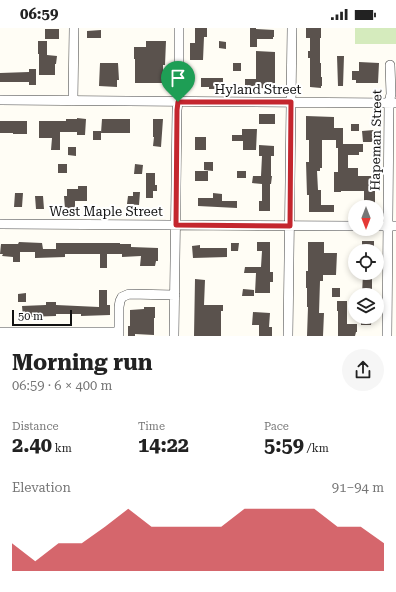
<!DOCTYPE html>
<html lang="en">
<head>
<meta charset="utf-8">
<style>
	body { margin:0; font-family:"Roboto Serif",serif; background:#f6f6f6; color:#222; height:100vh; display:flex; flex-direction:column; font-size:15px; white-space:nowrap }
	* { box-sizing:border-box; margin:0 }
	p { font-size:13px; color:#767676 }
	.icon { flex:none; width:22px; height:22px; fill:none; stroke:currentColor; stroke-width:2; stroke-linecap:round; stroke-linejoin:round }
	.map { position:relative; height:308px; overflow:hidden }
	.side { display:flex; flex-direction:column; background:#fff; flex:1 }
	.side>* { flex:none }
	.needle { width:26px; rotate:180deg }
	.controls { position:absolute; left:348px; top:172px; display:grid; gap:8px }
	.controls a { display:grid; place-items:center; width:36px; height:36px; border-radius:50%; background:#fff; box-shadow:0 2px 6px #0003; font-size:20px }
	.scale { position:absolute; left:12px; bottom:10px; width:60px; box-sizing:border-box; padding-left:4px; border:2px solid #111; border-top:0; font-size:11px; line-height:14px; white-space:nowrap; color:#111; -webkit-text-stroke:3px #fff; paint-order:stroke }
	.pin { position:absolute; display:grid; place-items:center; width:34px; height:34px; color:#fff; margin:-41px -17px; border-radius:50% 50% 50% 0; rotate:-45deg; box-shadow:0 0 4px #0007 }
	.pin .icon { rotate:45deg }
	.round { display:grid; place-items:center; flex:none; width:42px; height:42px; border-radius:21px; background:#f6f6f6 }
	.headline { display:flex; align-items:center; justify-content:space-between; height:68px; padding:0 12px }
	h1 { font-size:22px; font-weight:700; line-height:30px }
	.metrics { display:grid; grid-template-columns:repeat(3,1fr); gap:6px; height:68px; padding:4px 12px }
	.metrics div { display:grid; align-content:center }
	.metrics b { font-size:20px; font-weight:700 }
	.metrics small { font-size:11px; font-weight:400 }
	.metrics p { font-size:11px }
	.chart { height:112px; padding:8px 12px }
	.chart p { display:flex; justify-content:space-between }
	.chart svg { width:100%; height:72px; margin-top:4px; fill:#c4262e; opacity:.7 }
	.status { display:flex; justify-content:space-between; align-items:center; height:28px; padding:0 20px; background:#fff; direction:ltr }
	.status svg { height:11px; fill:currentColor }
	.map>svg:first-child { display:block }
</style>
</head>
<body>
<div class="status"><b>06:59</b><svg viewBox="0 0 49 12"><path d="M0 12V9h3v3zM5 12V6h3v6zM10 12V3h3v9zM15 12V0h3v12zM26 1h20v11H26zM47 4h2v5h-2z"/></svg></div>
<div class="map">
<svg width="396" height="308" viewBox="0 0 396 308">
	<rect width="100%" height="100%" fill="#fffdf5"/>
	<path fill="#d5ebbd" d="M355 0H396V16H355Z"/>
	<path fill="#5a524d" d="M195 0H207V9H204L203 32H190V15H195Z
		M250 0H256V1L274 2V9H273V11H257V19H250Z
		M306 0H321V10H320V35H321V49H322V58H321V60L310 59V30H308V23H310V10H306Z
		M45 1H59V11H45Z
		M101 2V10H87V3Z
		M38 13H47V27L57 28 56 36H55V47H39V26H38Z
		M146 13H166L165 37H163V55H135V31H134V19H146Z
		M219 13 226 14V21L219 20Z
		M256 23 275 24V57H272V61L261 60V58H245V51H256Z
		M337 28H344L343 58H338Z
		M359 34 379 35 378 55H356V52H352V43H359Z
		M100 35H118L119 52H117V59L99 58Z
		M233 35H241V43H233Z
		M29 41H36V57H29V54H0V45L29 44Z
		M201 50H223V61H209V59H201Z
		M259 86H275V96H259Z
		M306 88 334 89V100H343V116H363V124H359V127H348V140H358V148H373V162H375V179H364V163H341V164H334V144H338V120H336V112H322V140H320V143H317L318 162H321V177H334V184H309V167H307L306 134H309V112H306Z
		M77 90 86 91 85 107H77V104H60V122H51L52 110H39V93H66V91H77Z
		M102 91H130V105H101Z
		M153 91H163L161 119 153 118 154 109H153Z
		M0 93H27V106H13V105H0Z
		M351 96H359V103H351Z
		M242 101H257L256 122H243V113H232V107H242Z
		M374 102V114H363L362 103Z
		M93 103H101V112H93Z
		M195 109H206V122H195Z
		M259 117 274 118V128H271V148H272L271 156H270V183H259V173H262V156L252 155 253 148H261L262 128H259Z
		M68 119H76V128L68 127Z
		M204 134H213V143L204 142Z
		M58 136H67V145H58Z
		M135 136 143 137 142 146H134Z
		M195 143H208V153H195Z
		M237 143H246V150H237Z
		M146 145H155V157H157V163H153V170H146Z
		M78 158H87V173H75V181H65L64 168H67V161H78Z
		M133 164H140L139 177 127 176 128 168H133Z
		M15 165H23L22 179H14Z
		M213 165 222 166V173H237V180L198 178V170H213Z
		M35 168H43L44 181H36Z
		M362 213H374V222H362Z
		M19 214 42 215 43 221H56V215H120V216H131V219L158 220V233H156L155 238H140L141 228 122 229V226H107V240H100V226H65V229L35 230V224H20V234H13V229L2 228 3 226H0L1 216H18Z
		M257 214H270V244H273V254H270V265H255L256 245H244L245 239H261L262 223H257Z
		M308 214H324V225H337L336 247H323V253H320L319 285H324L323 308H307L308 279H307V260H306V243H308Z
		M231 215H239L238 223H231Z
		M200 217V220H227V229L193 230 192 218Z
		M363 245H372V267H362Z
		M195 251 205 252 204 277H223V283H221V308H194Z
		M332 260H340V269H332Z
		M243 261 254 262V268H242Z
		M99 262H107V277H110V287L81 288V286H56V288L23 289 22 278 46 277V274H56V277L99 279Z
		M26 265V274H18V266Z
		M337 273H347V296H357V304H356L355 308H338V283H337Z
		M144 279H155V290H154V307L135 306V308H128V298H130V282L144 281Z
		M253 284 270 285 269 299H272V308H259V297H252Z
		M361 289H372L371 297H361Z"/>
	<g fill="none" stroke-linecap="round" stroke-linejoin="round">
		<defs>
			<path id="minor" d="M0 72 396 75
				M73 73 74 0
				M0 196 355 198
				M377 198H396
				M0 304H119
				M119 308V279L120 273 122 269 129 266 175 267
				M174 308 177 82 179 65V0
				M288 308 292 0
				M387 308 389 75 391 66 390 37"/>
		</defs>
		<use href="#minor" stroke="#444" stroke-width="10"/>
		<use href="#minor" stroke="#fff" stroke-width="9"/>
	</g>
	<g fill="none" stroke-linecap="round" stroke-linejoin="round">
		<defs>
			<path id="route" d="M178 74H291L290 198 176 197 177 82Z"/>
		</defs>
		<use href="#route" stroke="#fff" stroke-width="8"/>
		<use href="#route" stroke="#c4262e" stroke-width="5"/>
	</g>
	<g text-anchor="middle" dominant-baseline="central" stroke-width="4" stroke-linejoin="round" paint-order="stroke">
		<g font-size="13" fill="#111" stroke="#fff">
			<text x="258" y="61">Hyland Street</text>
			<text transform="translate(376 112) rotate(-89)">Hapeman Street</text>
			<text x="106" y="183">West Maple Street</text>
		</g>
	</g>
</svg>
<div class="controls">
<a><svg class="needle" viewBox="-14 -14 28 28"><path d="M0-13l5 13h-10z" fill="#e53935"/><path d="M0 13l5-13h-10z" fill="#767676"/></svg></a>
<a><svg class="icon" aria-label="locate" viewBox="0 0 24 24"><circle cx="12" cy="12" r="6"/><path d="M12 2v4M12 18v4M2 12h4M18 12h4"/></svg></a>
<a><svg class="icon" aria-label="layers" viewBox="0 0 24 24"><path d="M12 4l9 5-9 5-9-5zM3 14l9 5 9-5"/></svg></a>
</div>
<div class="scale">50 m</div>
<div class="pin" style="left:178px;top:74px;background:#1e9e55"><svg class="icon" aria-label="arrive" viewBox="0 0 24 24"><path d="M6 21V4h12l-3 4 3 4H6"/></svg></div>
</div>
<section class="side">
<div class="headline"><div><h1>Morning run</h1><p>06:59 · 6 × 400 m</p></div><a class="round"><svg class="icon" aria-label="share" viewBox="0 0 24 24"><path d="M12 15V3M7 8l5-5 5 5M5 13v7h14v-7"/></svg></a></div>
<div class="metrics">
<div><p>Distance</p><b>2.40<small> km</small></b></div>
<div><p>Time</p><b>14:22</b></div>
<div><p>Pace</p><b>5:59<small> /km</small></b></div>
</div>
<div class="chart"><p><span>Elevation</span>91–94 m</p>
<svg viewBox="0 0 160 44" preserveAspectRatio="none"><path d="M0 44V27L10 38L20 27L30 27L40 17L50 6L60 17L70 17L80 17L90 17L100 6L110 6L120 6L130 6L140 17L150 17L160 27V44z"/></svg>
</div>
</section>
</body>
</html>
